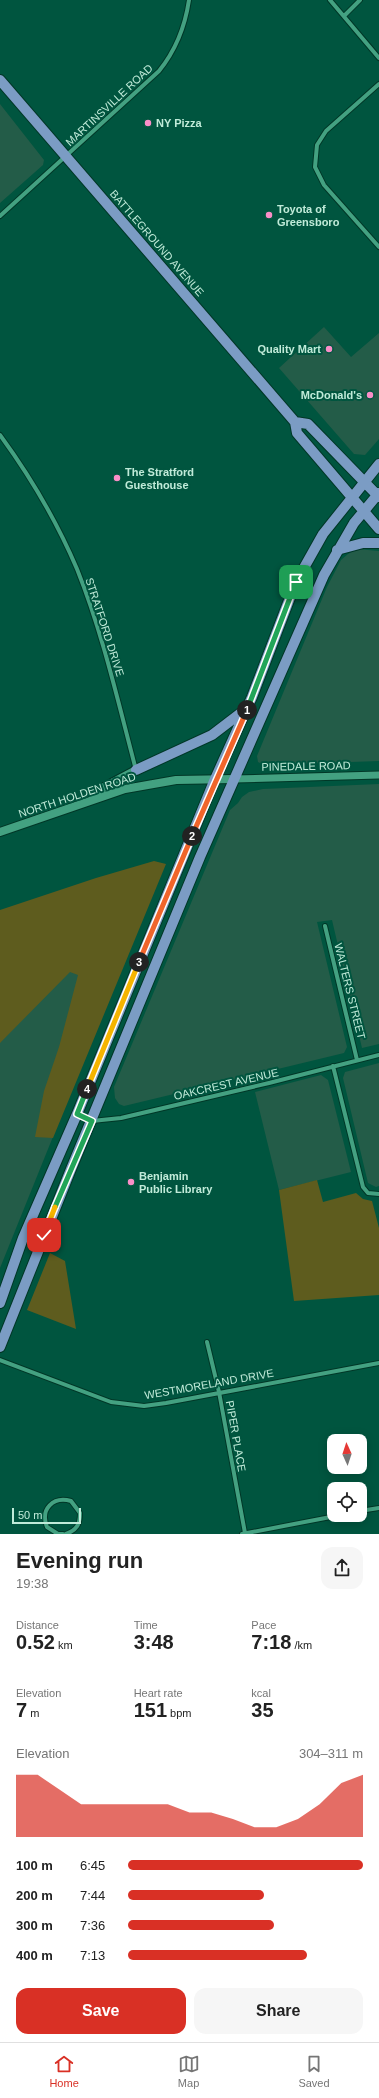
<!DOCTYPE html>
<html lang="en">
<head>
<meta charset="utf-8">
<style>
	body { margin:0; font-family:Helvetica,sans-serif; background:#f6f6f6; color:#222; height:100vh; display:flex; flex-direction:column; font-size:15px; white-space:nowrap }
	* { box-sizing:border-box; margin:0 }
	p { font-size:13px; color:#767676 }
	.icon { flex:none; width:22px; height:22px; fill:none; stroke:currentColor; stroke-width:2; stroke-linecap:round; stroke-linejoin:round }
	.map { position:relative; height:1534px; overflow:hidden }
	.drawer { display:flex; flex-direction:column; background:#fff; flex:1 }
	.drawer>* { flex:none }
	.needle { width:26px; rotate:357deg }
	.controls { position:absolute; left:327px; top:1434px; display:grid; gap:8px }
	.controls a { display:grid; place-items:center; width:40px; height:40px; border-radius:8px; background:#fff; box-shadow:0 2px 10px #0003; font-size:20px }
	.scale { position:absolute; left:12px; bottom:10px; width:69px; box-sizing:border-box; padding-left:4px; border:2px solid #c0ebd9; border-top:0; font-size:11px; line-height:14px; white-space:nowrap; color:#c0ebd9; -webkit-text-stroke:3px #00553f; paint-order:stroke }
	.pin { position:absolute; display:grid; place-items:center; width:34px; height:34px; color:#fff; margin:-17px; border-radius:8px; box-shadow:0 2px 6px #0006 }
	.km { position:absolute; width:20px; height:20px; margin:-10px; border-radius:50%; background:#222; color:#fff; font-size:11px; line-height:20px; text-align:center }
	.round { display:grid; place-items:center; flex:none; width:42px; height:42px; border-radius:12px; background:#f6f6f6 }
	.head { display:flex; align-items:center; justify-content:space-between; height:68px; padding:0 16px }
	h1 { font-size:22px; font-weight:800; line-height:30px }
	.stats { display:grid; grid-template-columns:repeat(3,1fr); gap:6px; height:68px; padding:4px 16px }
	.stats div { display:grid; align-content:center }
	.stats b { font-size:20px; font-weight:800 }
	.stats small { font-size:11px; font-weight:400 }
	.stats p { font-size:11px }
	.chart { height:112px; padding:8px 16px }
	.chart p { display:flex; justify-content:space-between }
	.chart svg { width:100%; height:72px; margin-top:4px; fill:#d93025; opacity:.7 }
	.cta { display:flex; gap:8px; margin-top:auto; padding:8px 16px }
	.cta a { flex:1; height:46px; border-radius:12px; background:#d93025; color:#fff; font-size:16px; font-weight:800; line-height:46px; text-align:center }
	.cta a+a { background:#f6f6f6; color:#222 }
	ul { padding:0 16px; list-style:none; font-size:13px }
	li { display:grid; grid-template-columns:64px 48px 1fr; align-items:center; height:30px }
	li i { height:10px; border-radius:5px; background:#d93025 }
	.menu { display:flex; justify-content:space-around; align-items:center; height:56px; border-top:1px solid #e0e0e0; background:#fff; font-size:11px; color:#767676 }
	.menu a { display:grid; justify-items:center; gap:2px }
	.menu .active { color:#d93025 }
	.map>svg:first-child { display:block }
</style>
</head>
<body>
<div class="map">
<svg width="379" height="1534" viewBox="0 0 379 1534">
	<rect width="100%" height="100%" fill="#00553f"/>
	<path fill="#235c48" d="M0 104 44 160 43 165 0 203Z
		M324 327 351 357 379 333V439L365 455 354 454 279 368Z
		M357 549 379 551V761L264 765 258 762 257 756 327 587 341 560 348 554Z
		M379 784V1044L362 1048 332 920 317 922 347 1047 344 1053 124 1106 119 1104 115 1098 114 1087 230 810 238 803 242 797 249 792 263 789Z
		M71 960 117 978 0 1268V1029Z
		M379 1063V1186L376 1187 368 1183 343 1078 345 1072Z
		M321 1075 328 1080 351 1172 279 1190 255 1092Z"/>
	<path fill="#5e5c1e" d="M154 861 166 864 53 1138 35 1137 44 1091 59 1047 78 975 70 972 0 1043V910L96 878Z
		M317 1180 323 1202 356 1193 363 1199 372 1201 379 1228V1295L294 1301 279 1190Z
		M50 1253 65 1261 76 1329 27 1310Z"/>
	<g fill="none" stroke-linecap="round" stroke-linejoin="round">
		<defs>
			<path id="minor" d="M330 0 379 58
				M344 16 360 0
				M379 84 326 131 317 145 315 167 324 185 379 247
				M0 216 159 71C176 50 185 27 189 0
				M0 435C30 476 57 522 77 569 103 634 118 702 136 770
				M325 926 357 1060
				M333 1066 363 1187 368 1193 379 1194
				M77 1114 92 1121 121 1118 269 1083 379 1055
				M207 1342 219 1392 245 1533
				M0 1360 111 1402 144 1406 166 1403 379 1363
				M360 1511 379 1508
				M63 1534H58L47 1527C40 1509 53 1496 71 1501L80 1513C80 1524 77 1530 66 1534
				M242 1534 341 1515"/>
			<path id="tertiary" d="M234 779 379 775"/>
			<path id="secondary" d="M93 798 104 787 136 770
				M0 832 125 789 176 780 234 779"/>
			<path id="primary" d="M0 80 295 422 297 433 379 529
				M295 422 308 424 379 497
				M337 550 363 543H379
				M136 770 212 735 246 709
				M0 1303 23 1238 77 1114 215 779 252 697 296 582 323 534 379 464
				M0 1347 71 1169 200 857 324 575 354 523 379 493"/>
		</defs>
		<use href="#minor" stroke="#003727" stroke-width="6"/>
		<use href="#tertiary" stroke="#003727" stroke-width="9"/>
		<use href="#secondary" stroke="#003727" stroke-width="10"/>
		<use href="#primary" stroke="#003727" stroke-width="12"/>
		<use href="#minor" stroke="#43a181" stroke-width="4"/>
		<use href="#tertiary" stroke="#43a181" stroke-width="7"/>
		<use href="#secondary" stroke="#43a181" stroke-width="8"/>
		<use href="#primary" stroke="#7b9cc4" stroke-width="10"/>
	</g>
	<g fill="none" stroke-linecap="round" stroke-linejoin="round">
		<defs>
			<path id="split-1" d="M247 710 296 582"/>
			<path id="split-2" d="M192 836 247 710"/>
			<path id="split-3" d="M139 962 192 836"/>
			<path id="split-4" d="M87 1089 139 962"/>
			<path id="split-5" d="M55 1207 92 1121 77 1114 87 1089"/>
			<path id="split-6" d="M44 1235 55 1207"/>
		</defs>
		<use href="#split-1" stroke="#fff" stroke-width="8"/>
		<use href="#split-2" stroke="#fff" stroke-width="8"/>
		<use href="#split-3" stroke="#fff" stroke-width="8"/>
		<use href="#split-4" stroke="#fff" stroke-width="8"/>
		<use href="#split-5" stroke="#fff" stroke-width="8"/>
		<use href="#split-6" stroke="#fff" stroke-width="8"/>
		<use href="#split-1" stroke="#22a559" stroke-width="5"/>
		<use href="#split-2" stroke="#f0652b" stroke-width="5"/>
		<use href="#split-3" stroke="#f0652b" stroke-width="5"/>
		<use href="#split-4" stroke="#f5b400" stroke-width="5"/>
		<use href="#split-5" stroke="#22a559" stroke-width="5"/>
		<use href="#split-6" stroke="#f5b400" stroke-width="5"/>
	</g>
	<g fill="#fa8fc8" stroke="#00553f" stroke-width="1.5">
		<circle cx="148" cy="123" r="4"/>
		<circle cx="269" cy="215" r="4"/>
		<circle cx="329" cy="349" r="4"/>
		<circle cx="370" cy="395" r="4"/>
		<circle cx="117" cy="478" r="4"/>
		<circle cx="131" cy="1182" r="4"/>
	</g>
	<g text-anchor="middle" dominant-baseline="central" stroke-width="4" stroke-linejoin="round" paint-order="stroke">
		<g font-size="11" fill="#c0ebd9" stroke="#00553f">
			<text transform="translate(109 105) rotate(-43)">MARTINSVILLE ROAD</text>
			<text transform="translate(157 243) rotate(49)">BATTLEGROUND AVENUE</text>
			<text transform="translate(105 627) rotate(72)">STRATFORD DRIVE</text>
			<text transform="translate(306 766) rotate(-1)">PINEDALE ROAD</text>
			<text transform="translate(77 795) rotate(-18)">NORTH HOLDEN ROAD</text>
			<text transform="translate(350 991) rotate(76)">WALTERS STREET</text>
			<text transform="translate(226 1084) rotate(-13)">OAKCREST AVENUE</text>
			<text transform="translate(209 1384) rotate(-10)">WESTMORELAND DRIVE</text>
			<text transform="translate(236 1436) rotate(80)">PIPER PLACE</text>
		</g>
		<g font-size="11" font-weight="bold" fill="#c0ebd9" stroke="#00553f" text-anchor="start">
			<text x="156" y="123">NY Pizza</text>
			<text x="277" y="209">Toyota of<tspan x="277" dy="13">Greensboro</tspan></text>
			<text x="321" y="349" text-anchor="end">Quality Mart</text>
			<text x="362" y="395" text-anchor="end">McDonald's</text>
			<text x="125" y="472">The Stratford<tspan x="125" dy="13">Guesthouse</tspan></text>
			<text x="139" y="1176">Benjamin<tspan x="139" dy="13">Public Library</tspan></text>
		</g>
	</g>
</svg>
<div class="controls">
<a><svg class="needle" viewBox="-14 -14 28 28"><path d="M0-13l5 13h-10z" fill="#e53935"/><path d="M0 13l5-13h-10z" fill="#767676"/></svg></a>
<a><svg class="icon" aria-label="locate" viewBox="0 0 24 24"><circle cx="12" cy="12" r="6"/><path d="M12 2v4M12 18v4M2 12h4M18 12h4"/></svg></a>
</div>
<div class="scale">50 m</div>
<div class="pin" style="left:296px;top:582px;background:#1e9e55"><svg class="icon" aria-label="arrive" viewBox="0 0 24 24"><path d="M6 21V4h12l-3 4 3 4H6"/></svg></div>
<div class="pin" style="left:44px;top:1235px;background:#d93025"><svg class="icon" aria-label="check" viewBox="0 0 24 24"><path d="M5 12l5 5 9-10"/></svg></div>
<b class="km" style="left:247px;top:710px">1</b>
<b class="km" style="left:192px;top:836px">2</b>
<b class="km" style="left:139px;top:962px">3</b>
<b class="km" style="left:87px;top:1089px">4</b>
</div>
<section class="drawer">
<div class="head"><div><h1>Evening run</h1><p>19:38</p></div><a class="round"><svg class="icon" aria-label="share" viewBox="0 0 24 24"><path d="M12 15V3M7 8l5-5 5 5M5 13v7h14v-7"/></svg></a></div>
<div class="stats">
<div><p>Distance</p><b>0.52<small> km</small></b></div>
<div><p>Time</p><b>3:48</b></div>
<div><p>Pace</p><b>7:18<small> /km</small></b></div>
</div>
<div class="stats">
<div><p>Elevation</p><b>7<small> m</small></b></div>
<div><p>Heart rate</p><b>151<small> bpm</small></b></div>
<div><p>kcal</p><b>35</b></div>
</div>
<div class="chart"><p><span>Elevation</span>304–311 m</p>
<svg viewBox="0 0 160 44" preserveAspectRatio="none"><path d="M0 44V6L10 6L20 15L30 24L40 24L50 24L60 24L70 24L80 29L90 29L100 33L110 38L120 38L130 33L140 24L150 11L160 6V44z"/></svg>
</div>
<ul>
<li><b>100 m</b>6:45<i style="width:100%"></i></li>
<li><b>200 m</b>7:44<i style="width:58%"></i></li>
<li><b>300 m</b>7:36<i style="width:62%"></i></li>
<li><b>400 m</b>7:13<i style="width:76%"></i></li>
</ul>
<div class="cta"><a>Save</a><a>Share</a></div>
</section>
<nav class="menu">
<a class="active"><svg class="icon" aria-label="home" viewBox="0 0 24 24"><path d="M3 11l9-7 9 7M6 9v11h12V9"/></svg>Home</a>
<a><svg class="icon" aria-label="map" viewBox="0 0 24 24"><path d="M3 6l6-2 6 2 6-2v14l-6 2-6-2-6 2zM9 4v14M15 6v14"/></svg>Map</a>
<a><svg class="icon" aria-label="saved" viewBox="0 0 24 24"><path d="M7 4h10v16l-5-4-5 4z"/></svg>Saved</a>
</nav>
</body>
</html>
